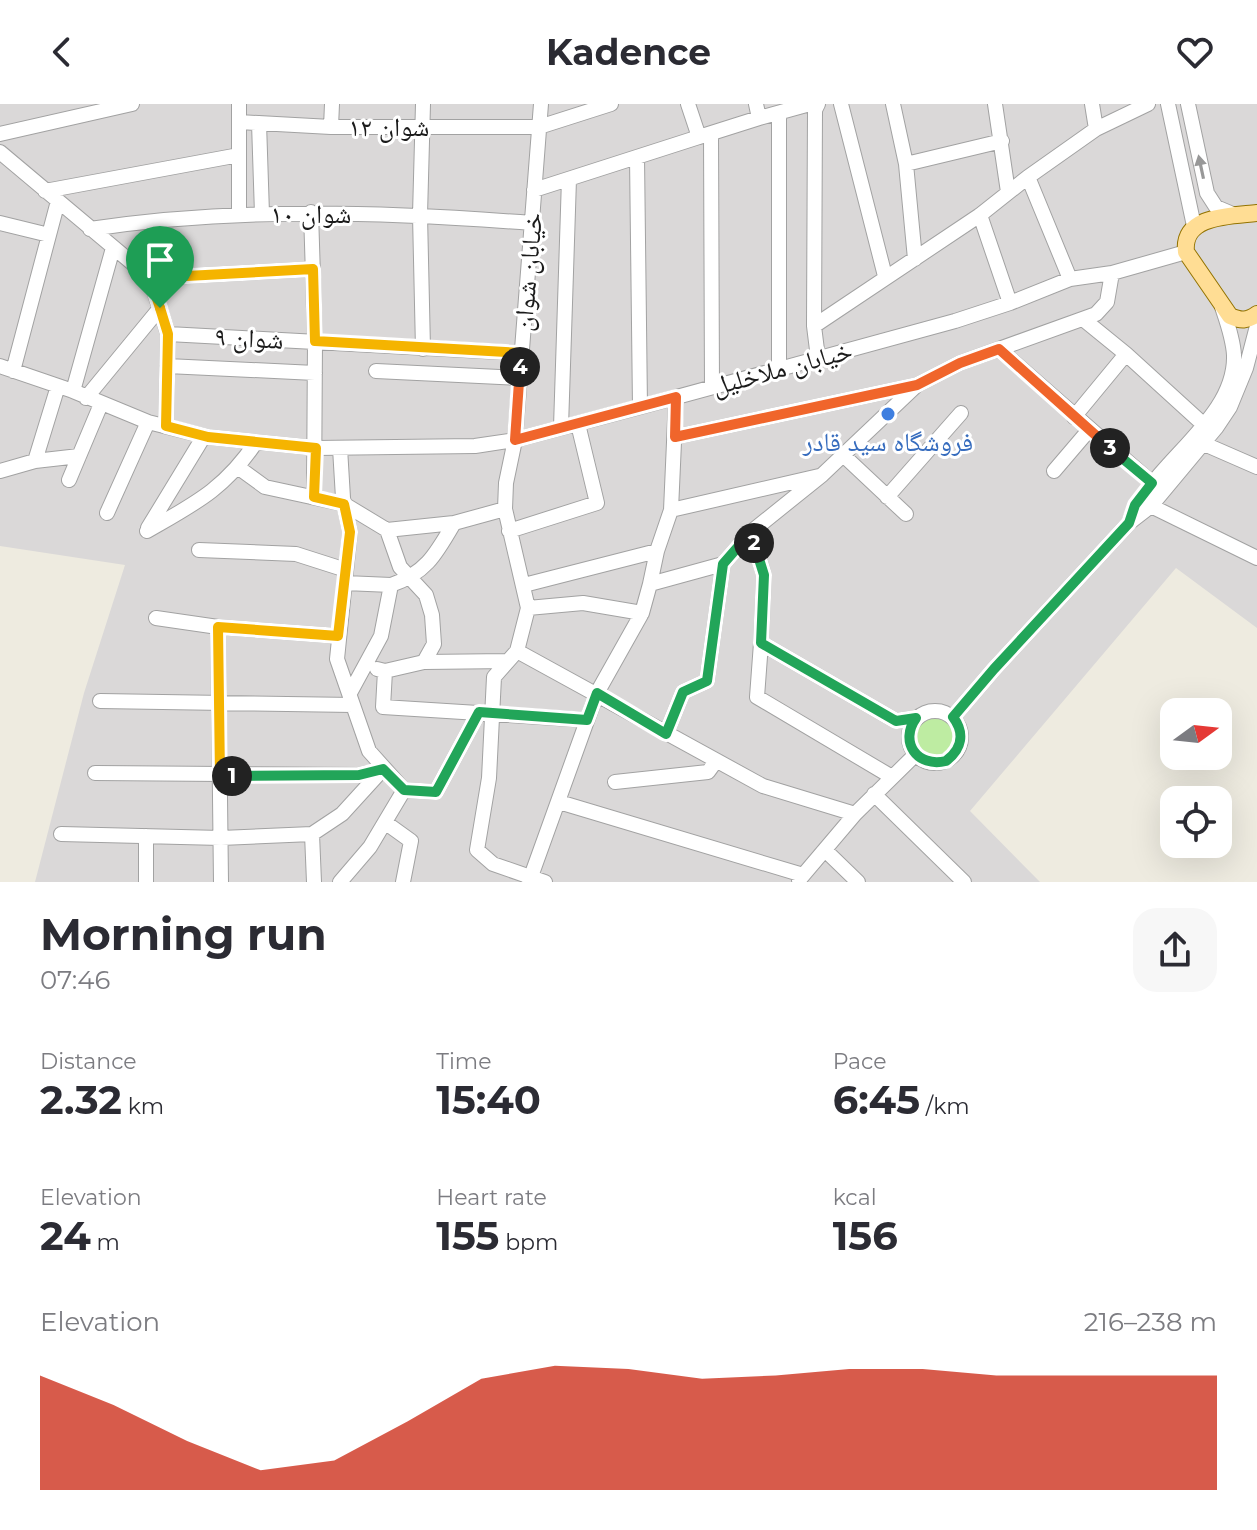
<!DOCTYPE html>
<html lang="en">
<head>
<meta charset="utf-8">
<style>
	body { margin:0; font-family:Montserrat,"Noto Naskh Arabic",sans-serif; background:#f7f7f7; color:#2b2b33; height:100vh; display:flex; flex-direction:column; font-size:30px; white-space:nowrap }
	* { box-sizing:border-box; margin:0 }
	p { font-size:26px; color:#7c7c81 }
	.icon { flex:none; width:44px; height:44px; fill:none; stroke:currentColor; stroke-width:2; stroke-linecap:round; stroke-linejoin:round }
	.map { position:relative; height:778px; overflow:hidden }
	.sheet { display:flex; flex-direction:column; background:#fff; flex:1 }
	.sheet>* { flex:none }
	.needle { width:52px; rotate:75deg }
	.controls { position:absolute; left:1160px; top:594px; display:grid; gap:16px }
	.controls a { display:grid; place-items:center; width:72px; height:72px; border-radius:16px; background:#fff; box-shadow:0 8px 32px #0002; font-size:40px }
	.pin { position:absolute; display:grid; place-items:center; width:68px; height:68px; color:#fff; margin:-82px -34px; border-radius:50% 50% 50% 0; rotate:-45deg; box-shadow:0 0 8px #0007 }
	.pin .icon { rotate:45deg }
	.km { position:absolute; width:40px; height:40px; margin:-20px; border-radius:50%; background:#222; color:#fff; font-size:22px; line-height:40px; text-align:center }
	.round { display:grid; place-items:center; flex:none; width:84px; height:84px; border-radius:24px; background:#f7f7f7 }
	.headline { display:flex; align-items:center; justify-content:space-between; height:136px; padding:0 40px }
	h1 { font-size:44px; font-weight:700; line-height:60px }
	.figures { display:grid; grid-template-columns:repeat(3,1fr); gap:12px; height:136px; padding:8px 40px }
	.figures div { display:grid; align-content:center }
	.figures b { font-size:40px; font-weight:700 }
	.figures small { font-size:22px; font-weight:400 }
	.figures p { font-size:22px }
	.chart { height:224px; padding:16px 40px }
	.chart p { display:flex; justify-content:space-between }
	.chart svg { width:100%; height:144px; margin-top:8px; fill:#c71700; opacity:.7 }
	header { display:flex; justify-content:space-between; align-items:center; height:104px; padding:0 40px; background:#fff; font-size:36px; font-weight:700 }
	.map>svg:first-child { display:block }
</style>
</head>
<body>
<header><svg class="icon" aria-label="back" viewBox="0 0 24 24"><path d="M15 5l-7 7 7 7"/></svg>Kadence<svg class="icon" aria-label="heart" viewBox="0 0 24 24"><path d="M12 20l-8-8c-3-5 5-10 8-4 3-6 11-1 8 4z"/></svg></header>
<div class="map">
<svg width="1257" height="778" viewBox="0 0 1257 778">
	<rect width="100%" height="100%" fill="#eeebe0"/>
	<path fill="#dad8d8" d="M0 0H1257V524L1176 464 970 707 1040 778H35L84 589 125 461 0 442Z"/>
	<path fill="#beeca2" d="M915 633a19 19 0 1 1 38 0a19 19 0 1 1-38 0Z"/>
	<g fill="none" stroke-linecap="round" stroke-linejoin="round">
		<defs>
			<path id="minor" d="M239 0V111
				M541 0 515 336 506 379 505 405 528 504 517 547 763 682 855 710
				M688 0 699 33 759 14
				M756 0 759 14 810 0
				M841 0 885 172
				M893 0 906 60 915 155
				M995 0 1008 88
				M1092 0 1096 25
				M1168 0 1194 122
				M1188 0 1207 89 1216 103 1235 111
				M239 18 331 23H539L611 0
				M259 19 262 110
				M331 23 332 0
				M0 30 132 0
				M711 30 712 283
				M0 48 150 174 168 230 166 322
				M637 53 640 303
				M906 60 1002 37
				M1028 73 1070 175
				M534 86 699 33
				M45 87 239 51
				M311 108 315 237 314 393
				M980 111 1010 199
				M0 119 49 131
				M90 125C237 103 384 108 532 119
				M150 174 313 165
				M1083 215 1126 250 1204 321
				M814 222 815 6 818 0
				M168 230 521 249
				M423 245 420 111 423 0
				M999 245 1152 379
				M818 254 814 222 980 111 1028 73 1096 25 1148 0
				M0 262 73 287 148 318 208 333 316 344 475 342 515 336 640 303 955 217 1010 199 1070 175 1112 169 1186 148
				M167 262 315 269
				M779 264V9
				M13 267 58 97
				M376 267 519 274
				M73 287 113 144
				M86 294 160 204
				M1074 313 1126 250
				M561 323 569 75
				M675 333 917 281
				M1202 339 1257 363
				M842 350 906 410
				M35 357 58 282
				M239 364 265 383 344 400 387 426 454 419
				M0 367 35 357 79 352
				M1054 367 1089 326
				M69 376 101 300
				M887 393 961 309
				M1151 402 1257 454
				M671 406 819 372
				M107 409 148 318
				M1129 419C1149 360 1236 317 1234 251 1233 234 1227 218 1222 203
				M148 424 204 332
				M387 426 400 463 426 491 432 511 434 540 424 558
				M147 427C194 400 225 385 256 338
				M509 427 597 399 578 320
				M751 428 764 471 761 539 896 617 916 614
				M199 446 296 450 346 466
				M345 479 391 481
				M650 480 657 447 671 406 676 293
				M524 481 657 447
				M528 504 583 499 642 509
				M156 514 218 523 338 532
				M218 523 221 778
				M761 539 757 593 892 673
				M517 547 494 573 489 674 477 746 493 760 545 778
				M377 565 385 567 424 558 508 557
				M385 567 383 603 587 616
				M350 589 381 532 391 481C426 469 436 450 454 419L505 405
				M100 597 353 601
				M909 633a26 26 0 1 1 52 0a26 26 0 1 1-52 0Z
				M953 613 994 565 1129 419 1151 402 1216 324 1230 303 1246 264 1257 222
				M666 630 683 588 707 577 723 460
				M95 669 359 671 383 665
				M615 678 708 668 716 657
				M404 686 436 688 479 608
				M874 690 964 778
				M559 698 803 771
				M386 719 411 737 403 778
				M61 730 221 734 312 730 342 710 383 665
				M312 730 314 778
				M146 732V778
				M825 746 858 778
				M799 776 855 710 916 650
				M340 778 370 743 404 686 369 647 337 555 350 428 343 394 340 344
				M529 778 597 589 642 509 650 480 723 460 751 428 822 371 917 281 960 259 1096 210 1107 198 1112 169"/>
			<path id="major" d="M1257 109C1230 112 1182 111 1186 148L1230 212C1241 217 1247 217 1257 210"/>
		</defs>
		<use href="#minor" stroke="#a2a2a2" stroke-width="16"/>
		<use href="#major" stroke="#937300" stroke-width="18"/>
		<use href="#minor" stroke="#fff" stroke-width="14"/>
		<use href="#major" stroke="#ffdd94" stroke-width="16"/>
	</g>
	<defs><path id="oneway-solid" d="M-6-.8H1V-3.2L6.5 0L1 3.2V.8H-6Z" transform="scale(2)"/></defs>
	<use fill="#989898" href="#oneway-solid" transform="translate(1201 63) rotate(-102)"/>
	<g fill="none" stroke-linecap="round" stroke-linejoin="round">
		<defs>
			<path id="split-1" d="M160 204 168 230 166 322 208 333 316 344 314 393 344 400 350 428 338 532 218 523 220 672H232"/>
			<path id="split-2" d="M232 672 359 671 383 665 404 686 436 688 479 608 587 616 597 589 666 630 683 588 707 577 723 460 751 428 754 439"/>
			<path id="split-3" d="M754 439 764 471 761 539 896 617 916 614C899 638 917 664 946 657 962 645 965 629 953 613L994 565 1129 419 1135 401 1152 379 1110 344"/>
			<path id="split-4" d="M520 263 515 336 676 293 675 333 917 281 960 259 999 245 1110 344"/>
			<path id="split-5" d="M160 204 150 174 313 165 315 237 521 249 520 263"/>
		</defs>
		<use href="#split-1" stroke="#fff" stroke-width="16"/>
		<use href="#split-2" stroke="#fff" stroke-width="16"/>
		<use href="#split-3" stroke="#fff" stroke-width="16"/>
		<use href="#split-4" stroke="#fff" stroke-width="16"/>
		<use href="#split-5" stroke="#fff" stroke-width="16"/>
		<use href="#split-1" stroke="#f5b400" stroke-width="10"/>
		<use href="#split-2" stroke="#22a559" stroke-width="10"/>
		<use href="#split-3" stroke="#22a559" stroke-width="10"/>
		<use href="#split-4" stroke="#f0652b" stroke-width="10"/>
		<use href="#split-5" stroke="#f5b400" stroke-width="10"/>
	</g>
	<circle fill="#3f7fe0" stroke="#fff" stroke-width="3" cx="888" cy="310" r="8"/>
	<g text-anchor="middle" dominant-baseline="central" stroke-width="6" stroke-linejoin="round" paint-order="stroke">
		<g font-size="26" fill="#1b1b1b" stroke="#fff">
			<text x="389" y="23">شوان ۱۲</text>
			<text x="311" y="110">شوان ۱۰</text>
			<text transform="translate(528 168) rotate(-85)">خیابان شوان</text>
			<text transform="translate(249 234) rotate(3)">شوان ۹</text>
			<text transform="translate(782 264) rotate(-15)">خیابان ملاخلیل</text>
		</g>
		<g font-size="26" fill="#366cbe" stroke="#fff">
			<text x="888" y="338">فروشگاه سید قادر</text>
		</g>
	</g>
</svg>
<div class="controls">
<a><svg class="needle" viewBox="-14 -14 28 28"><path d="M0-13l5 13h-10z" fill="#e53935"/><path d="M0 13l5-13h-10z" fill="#7c7c81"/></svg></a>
<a><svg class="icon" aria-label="locate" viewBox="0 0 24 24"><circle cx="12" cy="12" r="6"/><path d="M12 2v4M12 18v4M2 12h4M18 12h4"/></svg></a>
</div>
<div class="pin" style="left:160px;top:204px;background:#1e9e55"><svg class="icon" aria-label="arrive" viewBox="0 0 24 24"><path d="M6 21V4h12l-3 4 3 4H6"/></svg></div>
<b class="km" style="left:232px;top:672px">1</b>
<b class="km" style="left:754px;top:439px">2</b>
<b class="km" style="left:1110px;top:344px">3</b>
<b class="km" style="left:520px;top:263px">4</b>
</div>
<section class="sheet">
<div class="headline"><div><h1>Morning run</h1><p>07:46</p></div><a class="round"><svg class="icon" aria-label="share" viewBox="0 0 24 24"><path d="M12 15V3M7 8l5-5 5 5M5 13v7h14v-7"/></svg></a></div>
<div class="figures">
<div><p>Distance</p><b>2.32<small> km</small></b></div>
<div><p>Time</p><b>15:40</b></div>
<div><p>Pace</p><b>6:45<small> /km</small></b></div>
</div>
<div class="figures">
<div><p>Elevation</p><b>24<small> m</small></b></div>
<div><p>Heart rate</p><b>155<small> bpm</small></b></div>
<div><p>kcal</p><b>156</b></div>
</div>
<div class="chart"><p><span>Elevation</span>216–238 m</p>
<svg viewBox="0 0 160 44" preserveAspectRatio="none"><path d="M0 44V9L10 18L20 29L30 38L40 35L50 23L60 10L70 6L80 7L90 10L100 9L110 7L120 7L130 9L140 9L150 9L160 9V44z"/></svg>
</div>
</section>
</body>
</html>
